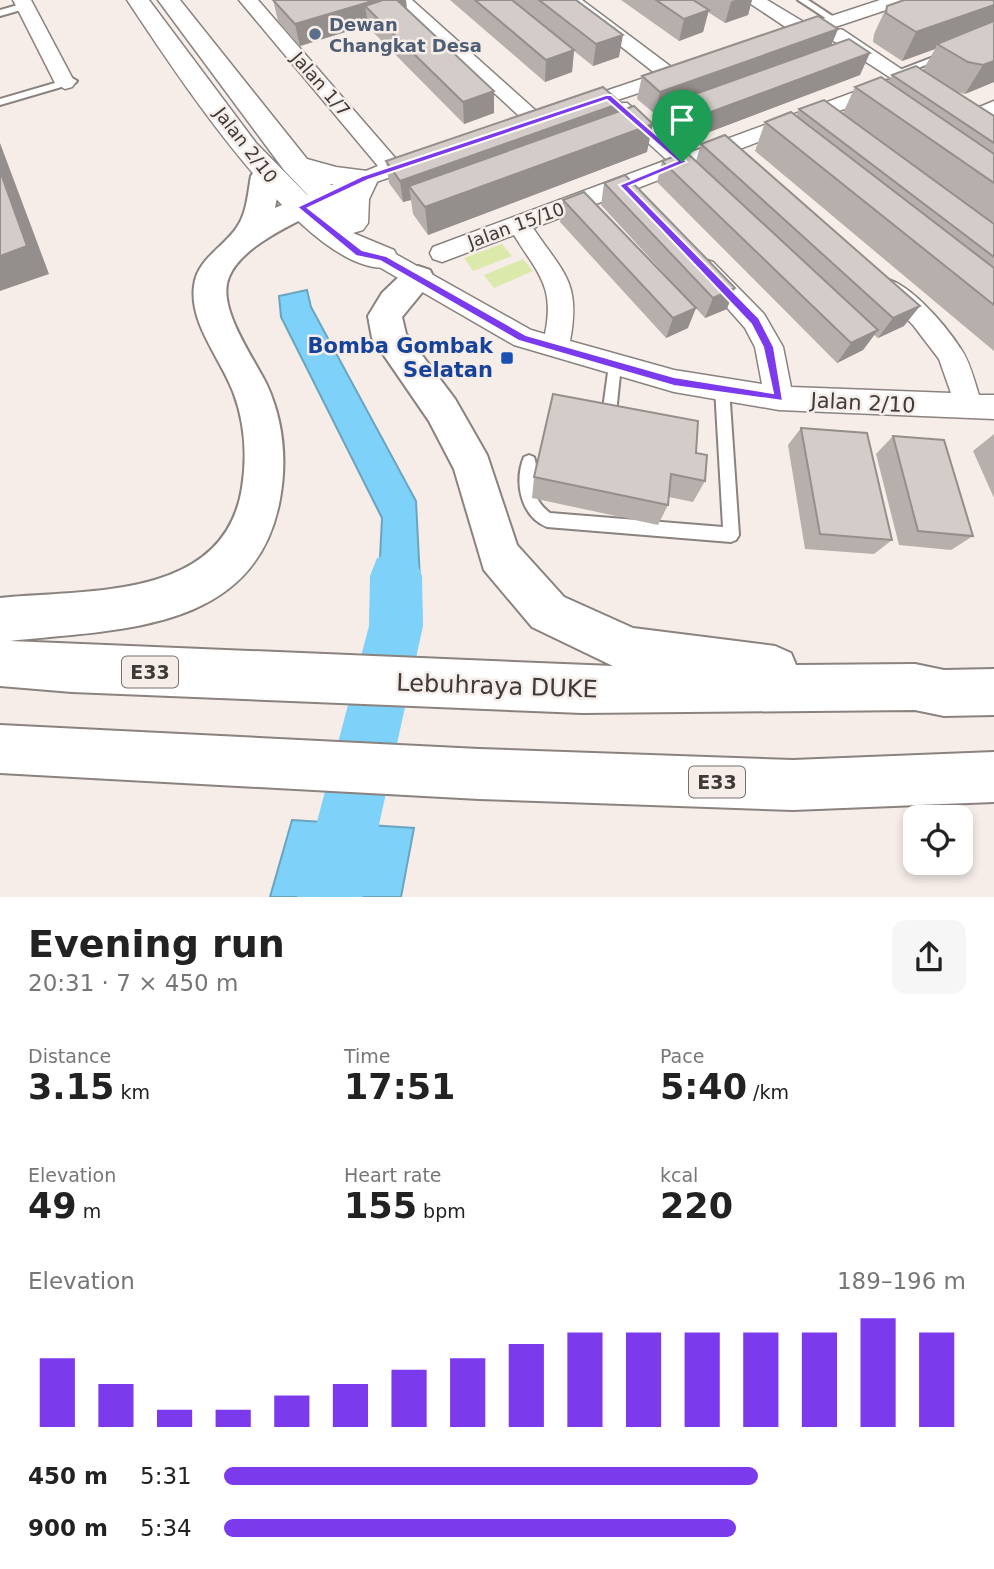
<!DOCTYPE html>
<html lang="en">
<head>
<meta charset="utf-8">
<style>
	body { margin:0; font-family:"DejaVu Sans",sans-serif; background:#f6f6f6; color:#222; height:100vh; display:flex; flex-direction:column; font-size:26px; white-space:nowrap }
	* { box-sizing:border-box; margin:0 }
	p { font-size:23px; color:#767676 }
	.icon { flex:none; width:38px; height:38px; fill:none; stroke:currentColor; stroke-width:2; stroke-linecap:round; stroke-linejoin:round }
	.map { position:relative; height:897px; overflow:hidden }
	.panel { display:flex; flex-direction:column; background:#fff; flex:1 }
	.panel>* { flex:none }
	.fabs { position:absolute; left:903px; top:805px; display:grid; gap:14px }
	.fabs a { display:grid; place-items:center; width:70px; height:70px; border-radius:14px; background:#fff; box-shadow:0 4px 10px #0003; font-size:35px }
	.pin { position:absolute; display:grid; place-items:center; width:60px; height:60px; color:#fff; margin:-72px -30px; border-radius:50% 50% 50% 0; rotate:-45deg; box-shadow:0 0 7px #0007 }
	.pin .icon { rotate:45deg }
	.round { display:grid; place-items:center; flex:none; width:74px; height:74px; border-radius:14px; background:#f6f6f6 }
	.summary { display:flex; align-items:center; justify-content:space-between; height:119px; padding:0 28px }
	h1 { font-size:38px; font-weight:600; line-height:52px }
	.figures { display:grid; grid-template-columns:repeat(3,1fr); gap:10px; height:119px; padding:7px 28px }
	.figures div { display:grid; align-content:center }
	.figures b { font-size:35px; font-weight:600 }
	.figures small { font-size:19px; font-weight:400 }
	.figures p { font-size:19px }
	.chart { height:196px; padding:14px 28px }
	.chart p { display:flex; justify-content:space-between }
	.chart svg { width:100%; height:126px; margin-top:7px; stroke:#7c3aed; stroke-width:6 }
	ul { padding:0 28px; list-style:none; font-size:23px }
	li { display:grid; grid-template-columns:112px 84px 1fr; align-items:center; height:52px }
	li i { height:18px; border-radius:9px; background:#7c3aed }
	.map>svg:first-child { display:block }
</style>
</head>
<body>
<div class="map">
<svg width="994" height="897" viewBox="0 0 994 897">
	<rect width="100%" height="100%" fill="#f6ede9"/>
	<path fill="#dbe9ab" d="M502 244 512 256 473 271 464 258Z
		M523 259 533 271 494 288 484 275Z"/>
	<path fill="#7ed1f8" stroke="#6aa4be" stroke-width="2" d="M307 290 311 307 416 501 421 600 416 641 376 637 382 518 281 317 279 296Z
		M292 820 414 828 401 897H270Z"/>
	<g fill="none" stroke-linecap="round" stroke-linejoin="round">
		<path fill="#7ed1f8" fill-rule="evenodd" d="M396 551 415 558 422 576 423 626 363 897H297L369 626 370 576 377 558Z"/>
		<defs>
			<path id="service" d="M798 0H808L840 21 833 23Z
				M25 3 29 6 28 8 0 16V10Z
				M941 54 949 56 900 75 892 73Z
				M72 78 77 81 75 83 0 105V99Z
				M615 360 621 365 615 423 613 427H603L601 423 609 365Z
				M722 383 729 388 739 535 736 540 731 542 547 527C520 516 514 481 524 457L529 455 534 457C542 479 524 493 550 513L723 527 715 388Z"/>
			<path id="minor" d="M13 0H31L75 83 72 87 65 89 55 83Z
				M239 0H258L397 160 424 151 432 153 435 158 432 163 373 183 309 213H293L289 207 293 201 378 166Z
				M393 0H412L543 117 546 121 543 125H529Z
				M562 0H582L674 69 683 70 686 74 678 80 581 112H567L564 108 567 104 656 74Z
				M745 0H767L807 24 880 0H907L904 4 790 42 781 36 790 30Z
				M836 28 843 30 928 87 925 91H911L829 38 827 34Z
				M887 80 894 82 897 86 894 90 533 228C564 274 581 282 570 341L674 370 762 384 755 347 745 328 692 268 695 262 704 259 713 262 764 314 783 347 791 387 951 393 939 359 913 325 873 286 877 279C902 272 948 328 961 349 970 362 974 380 979 395H994V419L779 410 674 392 514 345 374 264 371 258 374 252 383 249 392 252 531 330 545 334C555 286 538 274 514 235L442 262 433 259 430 253 433 247 667 160 613 111 610 107 613 103H627L686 154Z
				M994 101V115L967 125 957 119 960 115Z"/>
			<path id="tertiary" d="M127 0H149L256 143 324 212 284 170 158 0H180L307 159 336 167 375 172 379 178 369 199 368 223 363 230 353 233 394 250 398 258 394 266C313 289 167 59 127 0ZM330 184 347 186 342 196Z"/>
			<path id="motorway" d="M266 167 276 169 281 176 275 208 301 197 312 200 316 207 312 214C285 228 241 248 229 277 216 307 254 358 267 385 283 420 287 460 280 499 256 633 118 629 10 641L613 666 532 627 484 570 454 469 429 421 372 338 368 316 382 293 406 270 418 266 430 270 434 278 402 317 406 334 455 399 487 455 517 545 564 597 633 628 775 646 791 653 796 665 915 664 944 670 994 669V715L944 716 915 710 582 713 72 692 0 686V598C88 589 224 601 242 488 247 457 245 424 234 394 222 360 189 324 194 286 197 259 224 247 237 227 247 213 248 192 251 176L256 169Z
				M0 725 479 749 793 760 994 752V802L793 810 479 799 0 773Z"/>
		</defs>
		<use href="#service" stroke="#8a827e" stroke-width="4"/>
		<use href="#minor" stroke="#8a827e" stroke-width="3"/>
		<use href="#tertiary" stroke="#8a827e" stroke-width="3"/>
		<use href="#motorway" stroke="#8a827e" stroke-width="4"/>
		<use href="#service" fill="#fff" fill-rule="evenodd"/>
		<use href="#minor" fill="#fff" fill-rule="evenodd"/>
		<use href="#tertiary" fill="#fff" fill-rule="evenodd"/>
		<use href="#motorway" fill="#fff" fill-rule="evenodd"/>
	</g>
	<path fill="#b6afac" d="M273 0H406L407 10 494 113 464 124 368 27V25L300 46 278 21Z
		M450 0H576L619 57 593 66 574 51 572 72 545 82Z
		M621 0H752L748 15 725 23 708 12 703 32 679 41Z
		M994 0V82L965 94 957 92 994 116V351L755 151 765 122 796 116 799 109 843 113 855 87 888 82 892 75 923 70 935 49 902 61 873 42 874 34 887 6Z
		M838 29 831 45 860 75 683 142 665 125 668 109 655 114 637 99 642 76Z
		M619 111 647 152 428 235 413 214 411 200 403 202 389 183 386 161Z
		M701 144 904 326 878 338 874 335 863 350 837 363 657 182 662 161H696Z
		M604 183 727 309 705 318 601 205Z
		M563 200 688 328 666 338 560 222Z
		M801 428 892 540 874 554 805 549 788 445Z
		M994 434V498L973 451Z
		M893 436 973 536 951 550 899 545 876 454Z
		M696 453 705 481 693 502 669 497 668 505 658 525 532 498 534 477Z"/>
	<path fill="#948f8c" d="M376 0H406L407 13 365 6 368 25 300 46 295 24Z
		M735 0H752L748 15 725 23 731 2Z
		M994 5V27L937 44 935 49 902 61 916 32Z
		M709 10 703 32 679 41 684 19Z
		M838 29 829 51 670 103 668 109 655 114 660 92Z
		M623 35 619 57 593 66 596 44Z
		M574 50 572 72 545 82 546 60Z
		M870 53 860 75 683 142 689 120Z
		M994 61V82L965 94 983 65Z
		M494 91V113L464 124 463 102Z
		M621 103 617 125 409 186 411 200 403 202 400 181Z
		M653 124 647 152 428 235 425 207Z
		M0 143 49 274 0 291Z
		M735 288 727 309 705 318 713 298Z
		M920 306 904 326 878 338 893 318Z
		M696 308 688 328 666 338 673 318Z
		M878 330 863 350 837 363 851 343Z"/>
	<path fill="#d4ccc8" stroke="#948f8c" stroke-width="2" d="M273 0H376L295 24Z
		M383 0H397L494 91 463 102 365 6Z
		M475 0H512L574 50 546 60Z
		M539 0H576L623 35 596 44Z
		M656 0H693L709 10 684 19Z
		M904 0H994V5L916 32 886 13 887 6Z
		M818 16 838 29 660 92 642 76Z
		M994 21V61L983 65 968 62 937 44Z
		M849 39 870 53 689 120 670 103Z
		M916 66 994 116V143L892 75Z
		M881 77 994 154V183L855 87Z
		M603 87 621 103 400 181 386 161Z
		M824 100 994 224V257L799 109Z
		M634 106 653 124 425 207 409 186Z
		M791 112 994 268V305L765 122Z
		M725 135 920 306 893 318 701 144Z
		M686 152 878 330 851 343 662 161Z
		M0 171 27 246 0 256Z
		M625 175 735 288 713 298 604 183Z
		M584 192 696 308 673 318 563 200Z
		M553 394 698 421 696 453 707 455 705 481 671 474 668 505 534 477Z
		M801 428 867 433 892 540 820 534Z
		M893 436 944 440 973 536 918 531Z"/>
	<path fill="#7c3aed" stroke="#fff" stroke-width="2" fill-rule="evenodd" d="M606 95H611L687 162 629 186 759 318 774 347 783 401 674 386 519 341 380 261 356 256 297 207 362 176ZM607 100 677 161 619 185 751 324 763 347 773 393 674 377 526 335 386 256 362 250 308 208 368 180Z"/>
	<circle fill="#5c6f8a" stroke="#f6ede9" stroke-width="2.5" cx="315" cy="34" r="7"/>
	<rect fill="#1a4fb4" stroke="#f6ede9" stroke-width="2.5" x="500" y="351" width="14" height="14" rx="3.5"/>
	<g text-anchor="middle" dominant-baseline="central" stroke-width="5" stroke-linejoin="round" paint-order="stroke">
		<g font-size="18" font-weight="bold" fill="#4e5e75" stroke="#f6ede9" text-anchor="start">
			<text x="329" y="24">Dewan<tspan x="329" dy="21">Changkat Desa</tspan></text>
		</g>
		<g font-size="18" fill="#3d3a38" stroke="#f6ede9">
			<text transform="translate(321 84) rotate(49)">Jalan 1/7</text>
			<text transform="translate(246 145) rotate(52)">Jalan 2/10</text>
			<text transform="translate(516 225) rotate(-20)">Jalan 15/10</text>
		</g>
		<g fill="#f6ede9" stroke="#74706d" stroke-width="2">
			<rect x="122" y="656.5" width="56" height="31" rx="5"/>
			<rect x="689" y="766.5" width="56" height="31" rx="5"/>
		</g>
		<g font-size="19" font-weight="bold" fill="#3d3a38">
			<text x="150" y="672">E33</text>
			<text x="717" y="782">E33</text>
		</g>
		<g font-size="21" font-weight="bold" fill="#164399" stroke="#f6ede9" text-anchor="end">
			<text x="493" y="346">Bomba Gombak<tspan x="493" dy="24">Selatan</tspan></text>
		</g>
		<g font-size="21" fill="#3d3a38" stroke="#f6ede9">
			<text transform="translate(863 403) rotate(3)">Jalan 2/10</text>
		</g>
		<g font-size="24" fill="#3d3a38" stroke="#f6ede9">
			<text transform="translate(497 686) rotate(2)">Lebuhraya DUKE</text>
		</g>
	</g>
</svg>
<div class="fabs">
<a><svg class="icon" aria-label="locate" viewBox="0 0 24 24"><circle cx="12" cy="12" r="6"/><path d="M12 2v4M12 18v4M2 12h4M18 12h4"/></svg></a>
</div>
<div class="pin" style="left:682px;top:162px;background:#1e9e55"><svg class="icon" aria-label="arrive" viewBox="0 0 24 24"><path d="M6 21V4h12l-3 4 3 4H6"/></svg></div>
</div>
<section class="panel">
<div class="summary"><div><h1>Evening run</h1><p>20:31 · 7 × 450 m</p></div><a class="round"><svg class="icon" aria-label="share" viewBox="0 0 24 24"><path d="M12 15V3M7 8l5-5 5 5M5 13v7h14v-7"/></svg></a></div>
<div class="figures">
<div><p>Distance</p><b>3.15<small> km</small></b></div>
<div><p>Time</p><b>17:51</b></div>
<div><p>Pace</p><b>5:40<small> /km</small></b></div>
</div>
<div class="figures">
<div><p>Elevation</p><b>49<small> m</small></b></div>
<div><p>Heart rate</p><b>155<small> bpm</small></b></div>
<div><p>kcal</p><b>220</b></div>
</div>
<div class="chart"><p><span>Elevation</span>189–196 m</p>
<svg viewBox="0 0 160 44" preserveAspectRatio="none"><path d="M5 44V20M15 44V29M25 44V38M35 44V38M45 44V33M55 44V29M65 44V24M75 44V20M85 44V15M95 44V11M105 44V11M115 44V11M125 44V11M135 44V11M145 44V6M155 44V11"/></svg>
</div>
<ul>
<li><b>450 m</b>5:31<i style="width:72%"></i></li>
<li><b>900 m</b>5:34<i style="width:69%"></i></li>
</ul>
</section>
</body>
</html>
